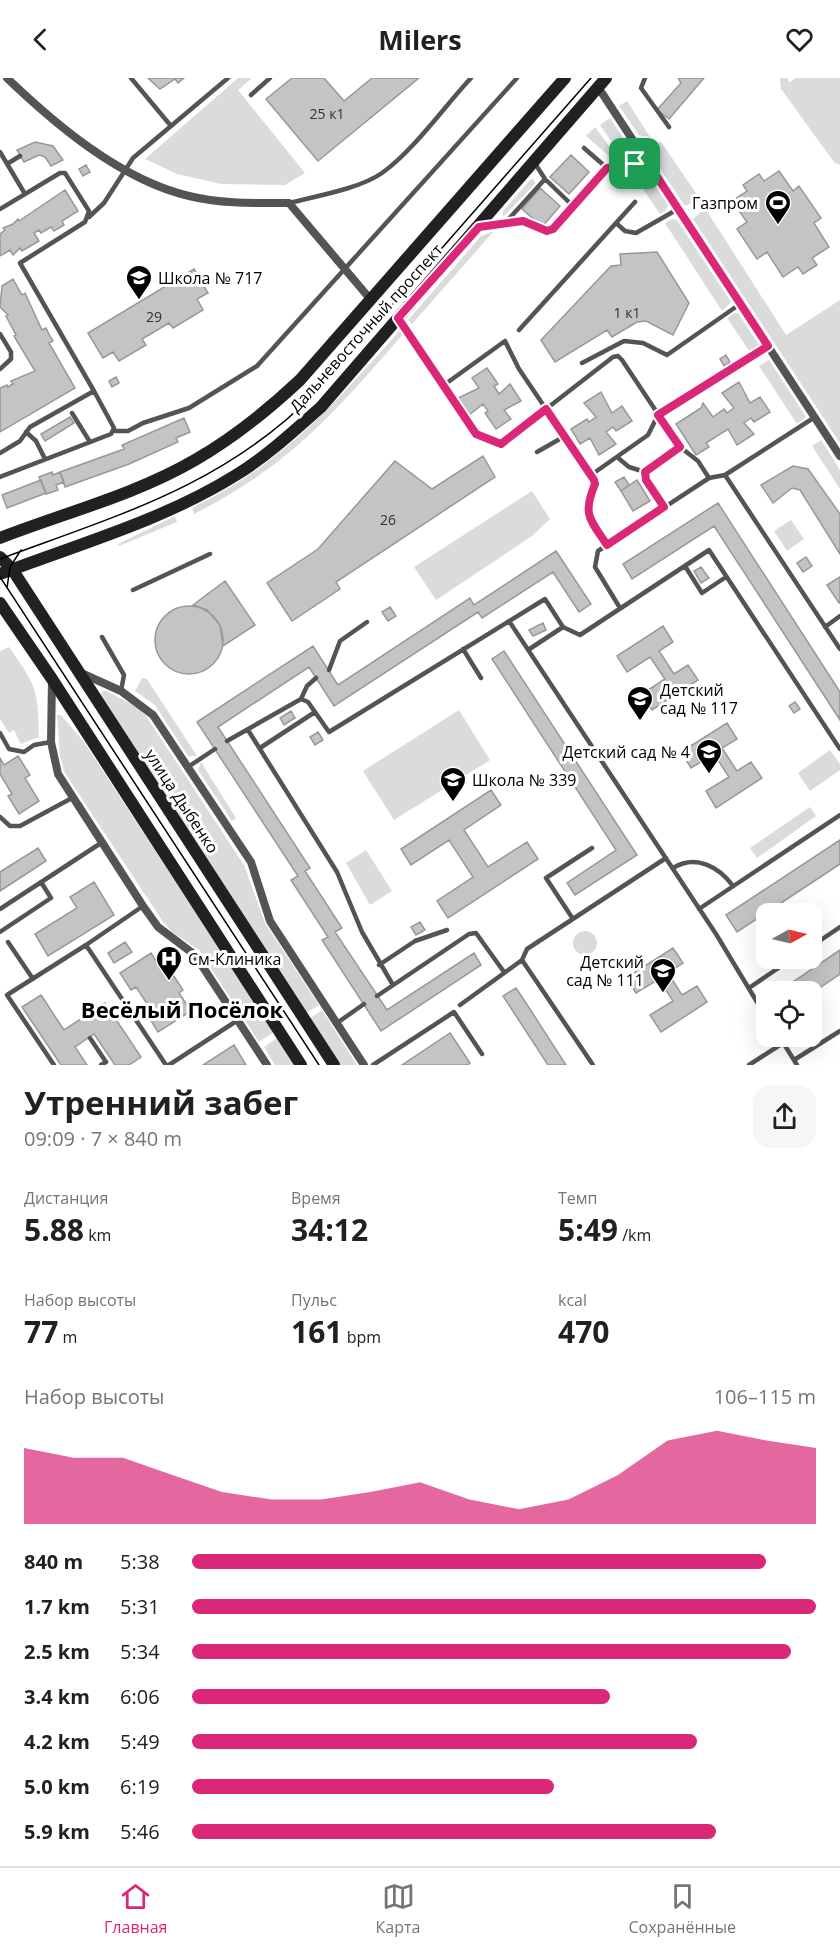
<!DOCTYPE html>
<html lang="ru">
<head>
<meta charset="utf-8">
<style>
	body { margin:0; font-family:"Open Sans",sans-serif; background:#f6f6f6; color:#202124; height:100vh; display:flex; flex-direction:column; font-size:22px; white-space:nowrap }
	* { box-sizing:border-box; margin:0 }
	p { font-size:20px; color:#757577 }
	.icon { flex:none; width:33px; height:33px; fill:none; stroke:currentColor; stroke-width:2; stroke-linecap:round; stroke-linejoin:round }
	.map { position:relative; height:987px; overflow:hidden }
	.drawer { display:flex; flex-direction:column; background:#fff; flex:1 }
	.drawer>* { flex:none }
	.needle { width:39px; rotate:82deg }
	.controls { position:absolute; left:756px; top:825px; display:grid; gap:12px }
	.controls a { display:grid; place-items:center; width:66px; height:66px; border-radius:12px; background:#fff; box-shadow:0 6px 24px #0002; font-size:30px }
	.pin { position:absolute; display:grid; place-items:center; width:51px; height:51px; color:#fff; margin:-26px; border-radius:12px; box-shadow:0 3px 9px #0006 }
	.round { display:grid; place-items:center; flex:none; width:63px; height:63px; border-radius:18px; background:#f6f6f6 }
	.summary { display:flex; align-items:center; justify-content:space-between; height:102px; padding:0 24px }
	h1 { font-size:33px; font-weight:700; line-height:45px }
	.figures { display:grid; grid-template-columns:repeat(3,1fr); gap:9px; height:102px; padding:6px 24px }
	.figures div { display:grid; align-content:center }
	.figures b { font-size:30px; font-weight:700 }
	.figures small { font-size:16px; font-weight:400 }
	.figures p { font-size:16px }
	.chart { height:168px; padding:12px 24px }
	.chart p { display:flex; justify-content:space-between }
	.chart svg { width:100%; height:108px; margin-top:6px; fill:#db2777; opacity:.7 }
	ul { padding:0 24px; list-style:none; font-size:20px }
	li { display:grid; grid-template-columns:96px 72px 1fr; align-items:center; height:45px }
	li i { height:15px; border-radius:8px; background:#db2777 }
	header { display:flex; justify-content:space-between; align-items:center; height:78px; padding:0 24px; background:#fff; font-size:27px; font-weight:700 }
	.tabs { display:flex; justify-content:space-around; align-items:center; height:84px; border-top:2px solid #e0e0e0; background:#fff; font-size:16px; color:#757577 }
	.tabs a { display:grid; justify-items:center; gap:3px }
	.tabs .on { color:#db2777 }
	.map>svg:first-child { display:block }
</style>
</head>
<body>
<header><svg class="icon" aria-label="back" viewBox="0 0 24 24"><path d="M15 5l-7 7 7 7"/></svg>Milers<svg class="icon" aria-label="heart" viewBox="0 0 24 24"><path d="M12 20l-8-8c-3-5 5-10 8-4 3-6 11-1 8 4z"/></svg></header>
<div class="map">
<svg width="840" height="987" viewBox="0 0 840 987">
	<rect width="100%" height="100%" fill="#fff"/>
	<path fill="#dbdbdb" d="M238 0H252L238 12 305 95 285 107 221 106 177 96 145 81Z
		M780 0H788L789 5 795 0H840V87L834 84 781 11Z
		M627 23 650 59 639 57 619 28Z
		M610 40 634 76 633 80 624 82 600 47Z
		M595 49 620 83 609 78 586 58Z
		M661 64 700 121 685 128 651 77 655 67Z
		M630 92 648 97 668 127 666 132 660 136Z
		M534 101 535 106 503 139V133L530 102Z
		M705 130 786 257 840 222V365L693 141Z
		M672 141 677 142 731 224 722 233 665 145Z
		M494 153 412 246 408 242 481 158Z
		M735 235H738L759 267 750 274 727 240Z
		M402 250 405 254C337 332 290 388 194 436L192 430C286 383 333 327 402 250Z
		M769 282 806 339 797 346 759 288Z
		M821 362 840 392V411L812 368Z
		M532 413 550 441 532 458 436 522 414 489Z
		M175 438 177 444 119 468 118 466Z
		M791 442 804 461 787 473 774 453Z
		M9 569C37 609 38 611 39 659L21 666 14 652 9 655 0 641V573Z
		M142 600 147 601 197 678H188L155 627 135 613Z
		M104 612 137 629 146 638 244 787 265 845 319 927 305 936 117 646 101 616Z
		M459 632 490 682 394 742 363 693Z
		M57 637H61L84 664 274 954 259 964 199 872 172 854 163 844 65 695 60 679Z
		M830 672 840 686V692L810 713 798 695Z
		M201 684 236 740 232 743 198 692Z
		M810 729 816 738 757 780 750 770Z
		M366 772 392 813 370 827 346 785Z
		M573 865a12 12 0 1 1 24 0a12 12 0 1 1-24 0Z
		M322 932 357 987H339L309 941Z
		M277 960 294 987H275L264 969Z"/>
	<path fill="#c4c4c4" stroke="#989898" stroke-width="1.5" d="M148 0H184L178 5 175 1 160 11Z
		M292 0H324L344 23 372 0H419L318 83 266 21Z
		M678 0H704L669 41 657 32 681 5Z
		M35 64 53 68 63 82 51 88 45 79 39 77 24 84 17 72Z
		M571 77 589 94 569 116 550 99Z
		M86 87 90 94 83 98 79 91Z
		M779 93 793 113 799 108 821 140 814 145 829 169 812 180 817 187 803 196 798 189 783 199 767 174 757 181 737 151 747 144 732 123 747 113 743 107 759 96 764 103Z
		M540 110 560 128 542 149 522 131Z
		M65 112 78 133 62 143 64 147 54 153 51 149 41 155 39 152 34 155 39 163 22 173 20 170 13 177 10 172 0 178V156L5 152 3 150 13 146 18 141 19 143Z
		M657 174 689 225 673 257 646 243 637 244 612 259 607 252 555 284 541 262 611 188 621 187 620 176Z
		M194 191 208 215 197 221 203 232 173 250 169 245 142 261 146 267 119 283 113 274 103 280 88 255Z
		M13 201 22 217 25 215 42 252 46 250 49 256 53 263 49 265 75 310 0 354V310L7 307 8 309 13 306 11 303 35 293 14 258 16 257 6 238 8 237 0 229 2 208Z
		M726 277 730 284 724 288 720 281Z
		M487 290 498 306 494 308 499 316 510 306 521 323 504 332 511 341 496 351 485 335 488 333 483 326 469 337 458 320 479 310 472 300Z
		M116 299 119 305 112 309 109 303Z
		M739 304 750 325 760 319 770 334 754 344 751 340 744 345 754 356 737 367 728 351 706 365 709 369 696 377 676 346 701 330 703 325 713 339 724 331 727 335 731 332 734 330 722 315Z
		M601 314 612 335 622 328 632 343 616 353 613 349 606 354 616 366 599 377 590 360 580 366 571 351 587 341 589 344 596 339 584 325Z
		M70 339 74 345 45 363 41 356Z
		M184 340 190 354 176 360 178 364 129 386 65 409 60 394 124 371 122 367Z
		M483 378 495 399 336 504 340 511 292 543 267 505 318 471 395 383 432 411Z
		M793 388 808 391 840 436V476L800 412 792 410 773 425 761 407Z
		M52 394 53 397 60 394 64 404 56 407 58 412 46 416 39 399Z
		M624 399 629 407 621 413 615 404Z
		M41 402 46 415 7 430 2 417Z
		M637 402 650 423 633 433 621 413Z
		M718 425 840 614V642L714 448 632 501 623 486Z
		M556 473 591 526 579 534 553 494 482 540 478 534 334 628 309 589 218 649 310 790 305 793 342 850 335 854 387 932 474 875 481 887 381 953 322 862 328 859 291 802 298 798 197 644 313 568 338 607 470 520 474 527Z
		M806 479 812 488 803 494 797 485Z
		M701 489 709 500 701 505 694 493Z
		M840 499V525H839L827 507Z
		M225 503 255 547 223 568 220 547 207 532 193 527Z
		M155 562a34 34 0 1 1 68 0a34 34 0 1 1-68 0Z
		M390 529 396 538 388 543 382 534Z
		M543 545 546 552 533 558 529 552Z
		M663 548 673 564 659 573 674 596 688 587 698 602 652 632 642 616 665 601 650 579 627 594 617 578Z
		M504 573 637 777 575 817 567 805 616 772 492 581Z
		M795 624 800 631 794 635 789 628Z
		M291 633 295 640 284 647 280 640Z
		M727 645 737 661 722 670 737 693 751 684 762 700 716 730 706 713 729 699 714 676 691 690 681 674Z
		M318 654 323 662 315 667 310 659Z
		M18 678 30 697 25 700 39 723 19 736 8 718 12 716 0 696V680L4 687Z
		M491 712 501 727 464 752 488 789 527 764 538 781 448 840 437 823 473 799 449 762 411 787 401 771Z
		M840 762V786L737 854 726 837Z
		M38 770 46 783 0 813V794Z
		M94 804 114 837 48 878 35 856 77 830 70 819Z
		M420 844 425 852 416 857 411 849Z
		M125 864 132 874 114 885 108 875Z
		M673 870 683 885 668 895 682 917 697 908 707 924 661 954 650 937 673 923 659 901 636 915 626 900Z
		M840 872V896L812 915 778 914Z
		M151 875 162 892 168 889 183 912 179 915 191 933 158 954 147 936 152 933 136 909 131 912 120 895Z
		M516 910 526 925 566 987H548L503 918Z
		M41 917 64 952 105 925 141 979 129 987H115L94 956 75 969 87 987H61L22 929Z
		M450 955 470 985 468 987H402Z
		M234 967 246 987H203Z"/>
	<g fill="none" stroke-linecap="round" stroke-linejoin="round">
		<path stroke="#545454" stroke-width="4.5" d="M131 0 171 48
			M645 0 641 10 669 49
			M251 17 270 0
			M584 70 607 90
			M0 74 25 116
			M534 84 545 101 573 128
			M7 86 20 78
			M289 125C316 118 359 111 382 95 413 73 444 29 471 0
			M0 131 60 95H65L89 133 85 144 20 185 94 313 30 349 20 363 0 375
			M89 139 104 125 133 80 228 0
			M506 144 545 101
			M616 145 625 153 636 155 678 131
			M482 148 523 143 547 153 553 151 607 90 635 86 650 88
			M398 240 476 356 501 366 546 331 591 397 648 357 658 337 768 268
			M519 252 635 124
			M0 256 11 274V281L0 291
			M582 285 624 263 643 265 667 277 740 226
			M444 307 505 263 519 291 546 331 613 279 618 278 622 282 680 369 698 383 709 400 598 473 595 489 620 530
			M72 335 90 364
			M114 353H128L143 345 189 330 257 288 517 0
			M26 354 36 363 45 381
			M537 374 565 358
			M617 379 629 389 645 394
			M591 397 595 406C582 437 590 441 607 467
			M725 397 815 339
			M0 399 111 356 114 350 94 313
			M709 400 725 397 840 571
			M664 429 646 402 645 394 680 369
			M685 488 702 515 726 499
			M133 512 210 476
			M509 543 716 856 766 939
			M563 549 580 557 709 472 840 671
			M825 549 840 538
			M102 559 124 597 121 613
			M463 571 481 600
			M329 592 340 563 367 544
			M301 621 307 608 316 600
			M248 652 337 794 362 854 393 907
			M0 655 9 671 24 674 34 667 51 664
			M227 663 301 621 308 624 329 654 545 521 563 549 528 572
			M260 670 315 634
			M188 689 215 671
			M0 739 10 748H20L72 720
			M673 790C696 776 719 789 733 808
			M143 828 86 867 166 987
			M0 831 101 765
			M699 831 840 737
			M573 841 546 800 592 770
			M0 854 51 820 41 804
			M8 864 33 901
			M812 868 840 849
			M522 882 593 987
			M379 887 415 863 447 852
			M749 910 793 880
			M377 918 469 856 476 855 504 894
			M460 927 522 882 527 871 666 780
			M337 945 364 926
			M779 958 797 987
			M90 960 106 984 101 987
			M794 982 840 953
			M54 987 7 917 86 867
			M169 987 238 942
			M373 987 454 934 482 976
			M749 987 783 965"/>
		<path stroke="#545454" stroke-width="8" d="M7 0C56 47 121 102 189 118 222 126 255 125 289 125L371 222
			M598 9 840 378
			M79 594 121 613 153 637 251 784 270 843 364 987
			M52 601 51 664 58 696 143 828 158 849 195 877 267 987"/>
		<path stroke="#212121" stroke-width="12" d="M0 460C64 435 135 417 195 382 233 360 268 332 300 302L565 0
			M0 479 12 491 334 987
			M0 496C79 466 164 442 236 397 267 378 294 353 321 329L606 0
			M0 525 52 601 301 987"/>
		<path stroke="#000" stroke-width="1.5" d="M0 481C118 437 223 408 314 316L591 0
			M0 499 319 987
			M7 510 10 489 21 472"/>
	</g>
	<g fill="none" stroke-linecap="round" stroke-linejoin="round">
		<defs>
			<path id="route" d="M635 86 650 88 768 268 658 337 680 369 645 394 646 402 664 429 607 467C590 441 582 437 595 406L594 402 546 331 501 366 476 356 398 240 479 149 523 143 547 153 553 151 607 90Z"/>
		</defs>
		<use href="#route" stroke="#fff" stroke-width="12"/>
		<use href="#route" stroke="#db2777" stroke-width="8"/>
	</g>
	<defs>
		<symbol id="stadium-pin" viewBox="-11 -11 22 30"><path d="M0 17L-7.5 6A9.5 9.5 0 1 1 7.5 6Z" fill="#000" stroke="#fff"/><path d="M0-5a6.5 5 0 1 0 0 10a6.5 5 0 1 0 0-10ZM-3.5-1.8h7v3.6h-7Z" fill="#fff"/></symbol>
		<symbol id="school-pin" viewBox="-11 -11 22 30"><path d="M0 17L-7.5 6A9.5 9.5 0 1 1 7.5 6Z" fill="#000" stroke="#fff"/><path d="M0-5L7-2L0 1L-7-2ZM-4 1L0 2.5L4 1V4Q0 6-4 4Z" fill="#fff"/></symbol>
		<symbol id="hospital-pin" viewBox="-11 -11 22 30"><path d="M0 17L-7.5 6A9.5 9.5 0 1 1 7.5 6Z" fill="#000" stroke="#fff"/><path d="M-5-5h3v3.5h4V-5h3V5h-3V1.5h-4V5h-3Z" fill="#fff"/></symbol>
	</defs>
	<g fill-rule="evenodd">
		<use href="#stadium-pin" x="763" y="110" width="30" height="40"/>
		<use href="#school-pin" x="124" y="185" width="30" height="40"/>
		<use href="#school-pin" x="625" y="606" width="30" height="40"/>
		<use href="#school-pin" x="694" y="659" width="30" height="40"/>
		<use href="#school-pin" x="438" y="687" width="30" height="40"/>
		<use href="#hospital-pin" x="154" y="866" width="30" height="40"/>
		<use href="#school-pin" x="648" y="878" width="30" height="40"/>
	</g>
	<g text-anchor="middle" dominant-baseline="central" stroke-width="6" stroke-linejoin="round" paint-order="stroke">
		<g font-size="14" fill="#313131">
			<text x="327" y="35">25 к1</text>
			<text x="627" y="234">1 к1</text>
			<text x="154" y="238">29</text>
			<text x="388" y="441">26</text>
		</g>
		<g font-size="16" fill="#000" stroke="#fff" text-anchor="start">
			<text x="758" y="125" text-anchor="end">Газпром</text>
			<text x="158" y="200">Школа № 717</text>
			<text x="660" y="612">Детский<tspan x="660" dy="18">сад № 117</tspan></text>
			<text x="690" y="674" text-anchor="end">Детский сад № 4</text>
			<text x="472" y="702">Школа № 339</text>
			<text x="188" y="881">См-Клиника</text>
			<text x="644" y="884" text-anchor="end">Детский<tspan x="644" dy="18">сад № 111</tspan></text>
		</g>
		<g font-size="16" fill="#000" stroke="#fff">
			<text transform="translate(366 250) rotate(-48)">Дальневосточный проспект</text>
			<text transform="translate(182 723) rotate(57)">улица Дыбенко</text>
		</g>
		<g font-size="22" font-weight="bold" fill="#000" stroke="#fff">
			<text x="182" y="931">Весёлый Посёлок</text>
		</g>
	</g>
</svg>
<div class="controls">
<a><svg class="needle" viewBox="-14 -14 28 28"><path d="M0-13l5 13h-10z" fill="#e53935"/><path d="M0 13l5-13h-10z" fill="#757577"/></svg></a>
<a><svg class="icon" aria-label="locate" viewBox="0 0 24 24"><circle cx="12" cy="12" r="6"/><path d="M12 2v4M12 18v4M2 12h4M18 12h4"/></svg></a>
</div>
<div class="pin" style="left:635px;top:86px;background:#1e9e55"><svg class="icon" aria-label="arrive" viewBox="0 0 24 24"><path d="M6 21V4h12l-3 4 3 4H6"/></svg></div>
</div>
<section class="drawer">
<div class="summary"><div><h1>Утренний забег</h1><p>09:09 · 7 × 840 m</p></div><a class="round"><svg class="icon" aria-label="share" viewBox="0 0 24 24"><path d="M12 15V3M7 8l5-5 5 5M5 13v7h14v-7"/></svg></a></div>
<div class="figures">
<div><p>Дистанция</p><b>5.88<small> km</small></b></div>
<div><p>Время</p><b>34:12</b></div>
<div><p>Темп</p><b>5:49<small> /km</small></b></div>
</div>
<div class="figures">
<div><p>Набор высоты</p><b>77<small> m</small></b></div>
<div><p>Пульс</p><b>161<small> bpm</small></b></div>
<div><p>kcal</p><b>470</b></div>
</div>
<div class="chart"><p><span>Набор высоты</span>106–115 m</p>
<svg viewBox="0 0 160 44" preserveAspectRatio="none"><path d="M0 44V13L10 17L20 17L30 24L40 31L50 34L60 34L70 31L80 27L90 34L100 38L110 34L120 24L130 10L140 6L150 10L160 13V44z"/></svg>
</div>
<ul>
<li><b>840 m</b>5:38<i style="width:92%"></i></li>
<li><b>1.7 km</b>5:31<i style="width:100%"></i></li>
<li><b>2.5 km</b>5:34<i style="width:96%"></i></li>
<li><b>3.4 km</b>6:06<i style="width:67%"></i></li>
<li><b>4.2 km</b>5:49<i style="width:81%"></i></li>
<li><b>5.0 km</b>6:19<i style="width:58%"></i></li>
<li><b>5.9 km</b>5:46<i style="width:84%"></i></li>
</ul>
</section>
<nav class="tabs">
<a class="on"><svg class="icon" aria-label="home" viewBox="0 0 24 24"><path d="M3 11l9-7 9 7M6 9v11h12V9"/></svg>Главная</a>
<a><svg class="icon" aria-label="map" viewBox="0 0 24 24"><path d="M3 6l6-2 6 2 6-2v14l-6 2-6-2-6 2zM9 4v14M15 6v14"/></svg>Карта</a>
<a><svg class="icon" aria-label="saved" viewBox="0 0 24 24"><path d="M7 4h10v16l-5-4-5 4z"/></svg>Сохранённые</a>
</nav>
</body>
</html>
